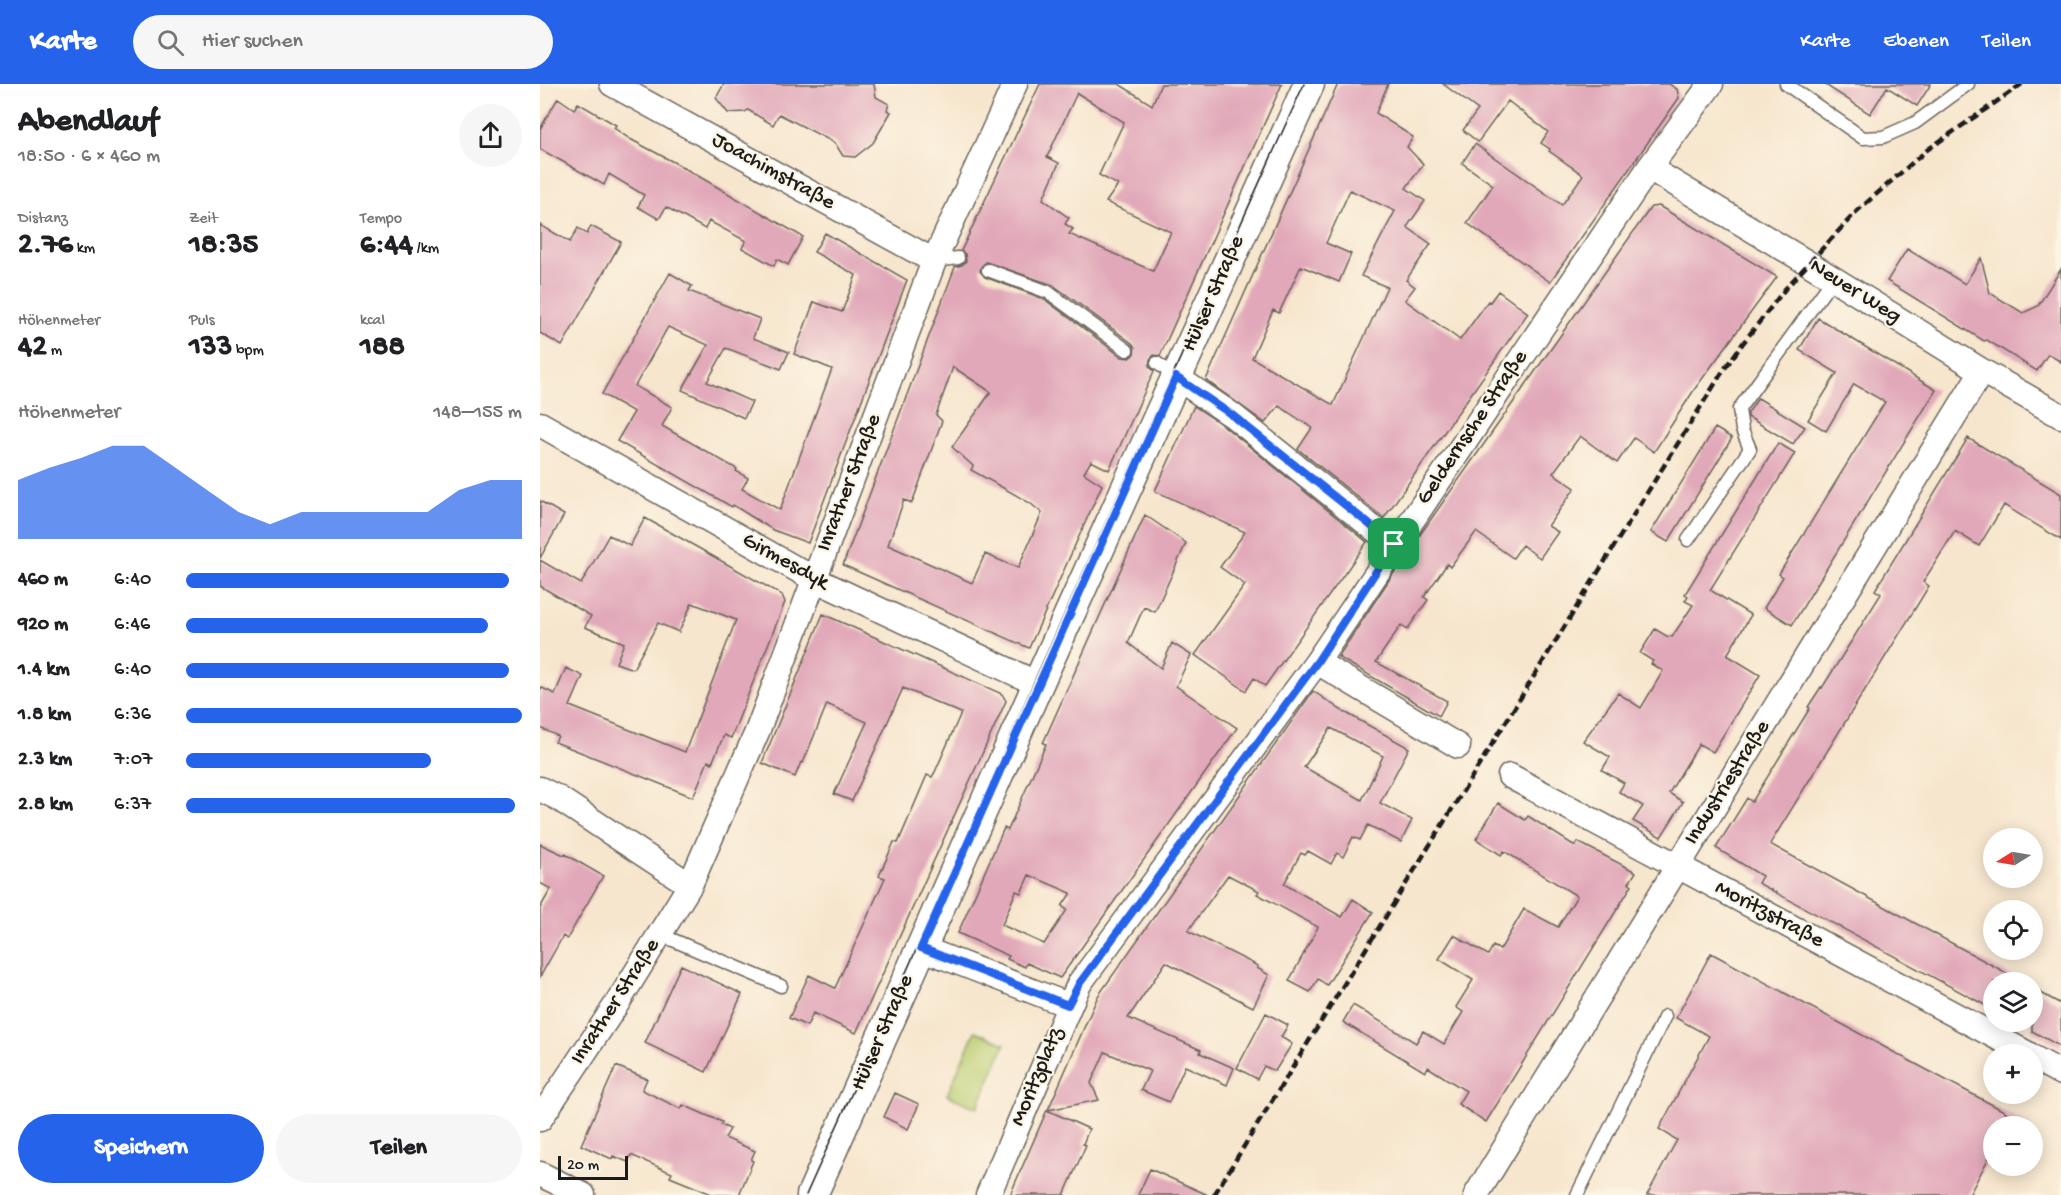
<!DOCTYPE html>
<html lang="de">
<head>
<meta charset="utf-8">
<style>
	body { margin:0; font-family:"Gochi Hand",sans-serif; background:#f6f6f6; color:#202124; height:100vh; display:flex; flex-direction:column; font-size:22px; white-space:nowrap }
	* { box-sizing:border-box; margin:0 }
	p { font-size:20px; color:#757577 }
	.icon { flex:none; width:33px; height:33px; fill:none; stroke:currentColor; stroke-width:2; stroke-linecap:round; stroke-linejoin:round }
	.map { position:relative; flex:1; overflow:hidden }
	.side { display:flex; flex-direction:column; background:#fff; width:540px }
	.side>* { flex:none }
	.needle { width:39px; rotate:259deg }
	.controls { position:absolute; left:1443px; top:744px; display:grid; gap:12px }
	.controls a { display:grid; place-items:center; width:60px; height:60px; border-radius:50%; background:#fff; box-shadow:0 3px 15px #0003; font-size:30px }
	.scale { position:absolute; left:18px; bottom:15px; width:70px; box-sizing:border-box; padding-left:6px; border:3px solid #1c1c1c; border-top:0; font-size:16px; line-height:21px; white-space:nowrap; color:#1c1c1c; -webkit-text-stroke:4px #fcf5e5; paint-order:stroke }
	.pin { position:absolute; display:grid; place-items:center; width:51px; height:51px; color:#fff; margin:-26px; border-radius:12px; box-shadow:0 3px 9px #0006 }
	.round { display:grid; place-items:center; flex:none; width:63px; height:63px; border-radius:32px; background:#f6f6f6 }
	.summary { display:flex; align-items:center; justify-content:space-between; height:102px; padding:0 18px }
	h1 { font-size:33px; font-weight:700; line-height:45px }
	.figures { display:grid; grid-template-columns:repeat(3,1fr); gap:9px; height:102px; padding:6px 18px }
	.figures div { display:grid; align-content:center }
	.figures b { font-size:30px; font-weight:700 }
	.figures small { font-size:16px; font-weight:400 }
	.figures p { font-size:16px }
	.chart { height:168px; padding:12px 18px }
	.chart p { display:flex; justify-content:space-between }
	.chart svg { width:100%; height:108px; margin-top:6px; fill:#2563eb; opacity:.7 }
	.button { display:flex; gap:12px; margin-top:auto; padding:12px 18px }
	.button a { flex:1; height:69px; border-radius:36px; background:#2563eb; color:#fff; font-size:24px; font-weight:700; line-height:69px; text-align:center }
	.button a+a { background:#f6f6f6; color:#202124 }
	ul { padding:0 18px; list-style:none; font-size:20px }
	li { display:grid; grid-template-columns:96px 72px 1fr; align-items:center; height:45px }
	li i { height:15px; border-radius:8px; background:#2563eb }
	header { display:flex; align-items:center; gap:36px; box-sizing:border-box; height:84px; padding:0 30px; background:#2563eb; color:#fff }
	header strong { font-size:28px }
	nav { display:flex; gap:33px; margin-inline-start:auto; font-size:21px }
	.search { width:420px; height:54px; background:#f6f6f6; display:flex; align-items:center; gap:15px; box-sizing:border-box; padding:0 21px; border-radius:33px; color:#757577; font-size:22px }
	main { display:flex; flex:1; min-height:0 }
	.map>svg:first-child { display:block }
</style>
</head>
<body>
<header>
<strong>Karte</strong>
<div class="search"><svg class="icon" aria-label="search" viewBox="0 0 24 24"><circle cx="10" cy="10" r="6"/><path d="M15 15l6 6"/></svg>Hier suchen</div>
<nav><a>Karte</a><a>Ebenen</a><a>Teilen</a></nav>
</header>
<main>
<section class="side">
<div class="summary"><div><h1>Abendlauf</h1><p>18:50 · 6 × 460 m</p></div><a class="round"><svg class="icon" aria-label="share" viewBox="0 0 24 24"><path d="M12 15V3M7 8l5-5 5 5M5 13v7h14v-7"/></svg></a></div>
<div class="figures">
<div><p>Distanz</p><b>2.76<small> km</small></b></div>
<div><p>Zeit</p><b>18:35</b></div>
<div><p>Tempo</p><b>6:44<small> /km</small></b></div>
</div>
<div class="figures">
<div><p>Höhenmeter</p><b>42<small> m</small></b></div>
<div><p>Puls</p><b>133<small> bpm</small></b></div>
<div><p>kcal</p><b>188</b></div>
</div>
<div class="chart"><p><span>Höhenmeter</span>148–155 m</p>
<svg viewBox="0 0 160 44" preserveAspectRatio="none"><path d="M0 44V20L10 15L20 11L30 6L40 6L50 15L60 24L70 33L80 38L90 33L100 33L110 33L120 33L130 33L140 24L150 20L160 20V44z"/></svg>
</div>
<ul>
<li><b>460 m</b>6:40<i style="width:96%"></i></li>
<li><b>920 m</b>6:46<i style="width:90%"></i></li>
<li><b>1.4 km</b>6:40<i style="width:96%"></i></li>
<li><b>1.8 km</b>6:36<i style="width:100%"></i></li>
<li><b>2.3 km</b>7:07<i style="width:73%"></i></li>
<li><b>2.8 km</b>6:37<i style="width:98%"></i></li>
</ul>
<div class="button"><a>Speichern</a><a>Teilen</a></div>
</section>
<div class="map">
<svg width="1521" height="1111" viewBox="0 0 1521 1111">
	<rect width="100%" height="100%" fill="#fcf5e5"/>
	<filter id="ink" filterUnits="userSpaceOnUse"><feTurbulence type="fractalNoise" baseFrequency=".0167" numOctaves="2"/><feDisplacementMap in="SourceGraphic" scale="12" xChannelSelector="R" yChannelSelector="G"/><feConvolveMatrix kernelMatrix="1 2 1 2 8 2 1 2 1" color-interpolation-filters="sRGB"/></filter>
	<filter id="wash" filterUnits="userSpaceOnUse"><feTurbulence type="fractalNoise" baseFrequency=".008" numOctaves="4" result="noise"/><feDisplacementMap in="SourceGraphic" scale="24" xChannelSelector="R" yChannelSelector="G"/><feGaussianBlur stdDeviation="1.35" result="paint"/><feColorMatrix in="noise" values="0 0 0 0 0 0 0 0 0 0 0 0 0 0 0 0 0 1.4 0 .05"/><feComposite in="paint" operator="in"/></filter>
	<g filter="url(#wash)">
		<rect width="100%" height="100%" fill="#f7e6ce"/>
		<path fill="#bccf73" stroke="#6c7648" stroke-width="1.5" d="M435 947 465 960 437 1024 407 1011Z"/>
		<g id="blocks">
			<path fill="#e1a8b9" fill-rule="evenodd" d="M184 0H334L336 13 349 20 347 26 351 28 333 59 315 73 303 72 295 59 239 30 233 41 208 26 205 28 188 29 176 14Z
				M500 0H579L612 21 621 0H742L620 272 614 271 610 275 609 282 614 287 569 386 551 377 544 389 562 401 489 564 303 481 415 183 422 181 426 177 425 170 421 167ZM537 9 584 38 559 91 578 101 566 118 631 148 613 187 529 150 533 145 525 140 529 134 503 115 519 79 507 73ZM446 178 513 201 592 259 595 263 594 270 590 274 582 273 504 215 445 193 440 187 441 183ZM413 283 451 308 412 363 433 382 431 386 490 419 502 429 478 484 445 470 432 499 348 461 364 416 372 419 402 337 396 331Z
				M798 0H848L836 29 873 53 867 63 883 80 866 104 885 117 867 143 891 160 866 196 875 203 865 216 920 256 948 217 950 218 958 207 988 229 844 434 758 365 772 344 739 322 725 339 666 296ZM810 106 855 127 821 192 847 203 793 321 712 274 733 226 739 229 761 182 799 198 811 170 786 159Z
				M903 0H1129L1137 5 1139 14 1010 198 927 139 953 101 922 79 935 60 1022 121 1043 91 1009 67 1010 65 1001 59 1008 48 968 17 938 58 923 46 938 26Z
				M1284 0H1391L1377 22 1347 3 1330 30Z
				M18 14 34 25 38 19 76 41 74 44 90 55 141 82 263 153 248 181 237 175 234 182 202 164 206 157 169 137 165 145 126 123 119 135 98 123 104 111 69 90 64 101 0 65V45Z
				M1119 122 1237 193 1154 306 1114 368 1094 354 1077 379 1040 352 1013 389 1035 404 1008 442 1018 448 1000 474 982 461 973 474 936 448 910 483 907 480 884 513 888 516 867 546 861 541 836 578 907 617 899 632 798 573 865 472 1111 123Z
				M0 141 30 158 38 144 47 150 51 142 81 158 22 262 0 249Z
				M285 149 367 196 268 459 233 446 193 421 192 423 77 357 94 328 62 310 130 189 152 202 149 207 220 235 213 254 249 268 241 285 186 264 167 298 212 318 204 334 142 306 168 261 128 243 95 302 132 323 122 342 197 385 196 387 208 394 202 405 240 426 292 285 254 270 274 218 302 228 316 191 274 168Z
				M1367 165 1425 200 1441 174 1450 209 1483 229 1498 222 1521 185V278L1508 270 1497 287 1447 256 1444 257 1347 197Z
				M1278 234 1396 306 1252 541 1224 524 1243 493 1239 490 1345 318 1314 300 1286 347 1268 336 1297 289 1259 266Z
				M1218 314 1265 343 1253 360 1208 333V329Z
				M654 322 684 342 827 458 725 602 714 594 706 607 655 571 705 501 680 483 705 448 615 407Z
				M1175 344 1192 354 1128 458 1111 448Z
				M1428 354 1521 410V456L1464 421 1439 462 1415 447 1383 498 1389 502 1230 760 1483 898H1454V926L1218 799 1222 792 1176 764 1207 714 1212 718 1270 624 1268 623 1281 603 1282 604 1341 510 1335 506Z
				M1238 359 1255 369 1170 506 1211 531 1187 571 1220 591 1173 668 1159 660 1129 709 1143 718 1121 753 1093 737 1103 722 1079 708 1084 699 1062 686 1070 673 1043 657 1078 609 1101 624 1123 587 1111 580 1113 577 1100 569 1115 545 1128 553 1130 552 1132 553 1153 521 1145 517 1148 512 1145 510Z
				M0 417 24 431 0 474Z
				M605 431 646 459 615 528 604 523 588 559 621 584 632 559 651 571 636 602 697 644 520 894 487 879 485 883 467 875 469 872 418 849 464 744 468 746 506 660 503 659ZM489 791 531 809 522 822 527 826 504 860 462 841 476 807 481 809Z
				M105 434 242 511 245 518 191 654 184 651 172 679 168 677 153 713 15 658 18 652 0 644V603L15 610 26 584 43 592 30 622 145 668 196 536 152 519 139 548 118 539 93 585 76 579 84 559 45 543 51 532 0 502V476L41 500 69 451 90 462Z
				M283 530 462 610 466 617 316 949 273 929 267 942 249 934 269 891 295 904 345 794 339 792 354 758 358 759 387 691 392 693 395 688 421 629 363 604 312 717 294 710 327 638 287 620 263 679 261 678 255 693 222 679Z
				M773 607 801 626 869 664 840 719 872 736 861 758 828 741 820 756 813 753 803 773 797 769 791 780 768 767 765 771 761 769 744 800 802 833 813 815 833 828 787 901 778 895 770 908 749 897 778 843 717 810 719 807 688 791 648 847 718 882 717 884 729 891 713 923 626 878 588 934 661 966 660 969 694 984 687 1001 645 982 629 1018 601 1006 610 987 565 968 551 999 559 1016 508 1026 558 912ZM791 644 843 672 822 716 764 683Z
				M958 719 985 736 988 732 1035 762 1038 758 1096 788 1089 799 1092 801 946 1038 918 1020 926 1007 888 983 885 988 803 938 813 921 876 959 883 947 904 960 923 928 916 923 933 896 899 875 914 851 948 871 953 862 960 866 984 825 1018 843 1037 812 964 767 961 771 936 755Z
				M0 760 24 771 25 770 63 792 27 855 23 852 0 893V824L11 805 0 799Z
				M1171 869 1359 971 1492 1042H1454V1064L1429 1111H1107L1137 1056 1119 1045 1169 952 1136 934Z
				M141 881 202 910 166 988 105 959Z
				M1492 904 1521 920V963L1492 947Z
				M726 929 748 941 741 953 752 960 735 987 724 982 717 995 697 984Z
				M76 982 107 995 102 1006 141 1025 143 1021 182 1038 181 1041 190 1045 185 1054 215 1067 211 1076 213 1077 199 1111H174L130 1093 132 1089 91 1071 88 1078 73 1072 72 1075 41 1061Z
				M355 1009 379 1020 368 1045 344 1033Z
				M507 1026 549 1045 543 1060 546 1061 524 1111H470Z
				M610 1085 668 1111H598Z"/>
		</g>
	</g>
	<g filter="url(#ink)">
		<use href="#blocks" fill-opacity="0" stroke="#69635a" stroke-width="1.5"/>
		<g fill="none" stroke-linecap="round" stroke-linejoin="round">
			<defs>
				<path id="service" d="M1246 0 1323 54 1343 53 1375 39 1428 0
					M394 177 418 174
					M448 186 508 208 587 266
					M617 279 636 293
					M1148 456 1210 365 1202 346 1199 325 1293 195
					M119 850 241 902
					M1037 1111 1125 932"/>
				<path id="minor" d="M72 0 394 177
					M1109 84 1268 179 1442 287 1521 332
					M636 293 692 331 854 461
					M0 340 274 495 498 600
					M777 578 918 662
					M970 692 1488 970
					M0 705 18 714 150 801
					M381 864 528 921
					M1492 973 1521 989
					M0 1035 78 918 150 801 217 648 394 177 475 0
					M0 1090 43 1111
					M448 1111 539 900 777 578 1109 84 1171 0
					M936 1111 1442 287"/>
				<path id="tertiary" d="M272 1111 498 600 769 0"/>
			</defs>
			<use href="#service" stroke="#69635a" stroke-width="15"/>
			<use href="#minor" stroke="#69635a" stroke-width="27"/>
			<use href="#tertiary" stroke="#69635a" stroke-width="33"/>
			<use href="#service" stroke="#fff" stroke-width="12"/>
			<use href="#minor" stroke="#fff" stroke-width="24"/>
			<use href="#tertiary" stroke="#fff" stroke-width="30"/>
			<path stroke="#1c1c1c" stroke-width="1.5" d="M266 1111 439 726 497 591 764 0"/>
			<path stroke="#1c1c1c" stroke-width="4.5" stroke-dasharray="9 4.5" stroke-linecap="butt" d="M674 1111 1102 417 1183 287 1203 259 1245 205 1317 127 1387 66 1482 0"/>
		</g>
	</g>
	<g fill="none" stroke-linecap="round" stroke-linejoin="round" filter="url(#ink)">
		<defs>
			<path id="route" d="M636 293 692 331 854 460 777 578 539 900 528 921 381 864Z"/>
		</defs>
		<use href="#route" stroke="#fff" stroke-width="12"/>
		<use href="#route" stroke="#2563eb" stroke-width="8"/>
	</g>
	<g text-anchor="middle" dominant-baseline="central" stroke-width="4.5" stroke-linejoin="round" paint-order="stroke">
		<g font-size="22" fill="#1c1c1c" stroke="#fcf5e5">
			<text transform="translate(233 88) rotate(29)">Joachimstraße</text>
			<text transform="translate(1315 208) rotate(32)">Neuer Weg</text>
			<text transform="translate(674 210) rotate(-66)">Hülser Straße</text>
			<text transform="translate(933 344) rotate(-56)">Geldernsche Straße</text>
			<text transform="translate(310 399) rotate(-69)">Inrather Straße</text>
			<text transform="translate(245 478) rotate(29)">Girmesdyk</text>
			<text transform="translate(1188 699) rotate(-58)">Industriestraße</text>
			<text transform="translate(1229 831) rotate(28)">Moritzstraße</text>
			<text transform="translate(76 918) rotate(-57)">Inrather Straße</text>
			<text transform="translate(343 949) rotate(-66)">Hülser Straße</text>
			<text transform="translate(498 993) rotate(-67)">Moritzplatz</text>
		</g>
	</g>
</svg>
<div class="controls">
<a><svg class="needle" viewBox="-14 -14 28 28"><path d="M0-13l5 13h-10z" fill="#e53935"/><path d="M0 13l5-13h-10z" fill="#757577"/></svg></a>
<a><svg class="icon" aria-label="locate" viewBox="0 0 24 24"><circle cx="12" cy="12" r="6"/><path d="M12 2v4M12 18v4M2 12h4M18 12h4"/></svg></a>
<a><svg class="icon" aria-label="layers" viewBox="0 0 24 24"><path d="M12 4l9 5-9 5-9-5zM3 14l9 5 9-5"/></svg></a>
<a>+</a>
<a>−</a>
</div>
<div class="scale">20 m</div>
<div class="pin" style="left:854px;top:460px;background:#1e9e55"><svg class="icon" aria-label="arrive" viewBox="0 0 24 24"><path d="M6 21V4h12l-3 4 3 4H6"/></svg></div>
</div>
</main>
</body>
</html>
